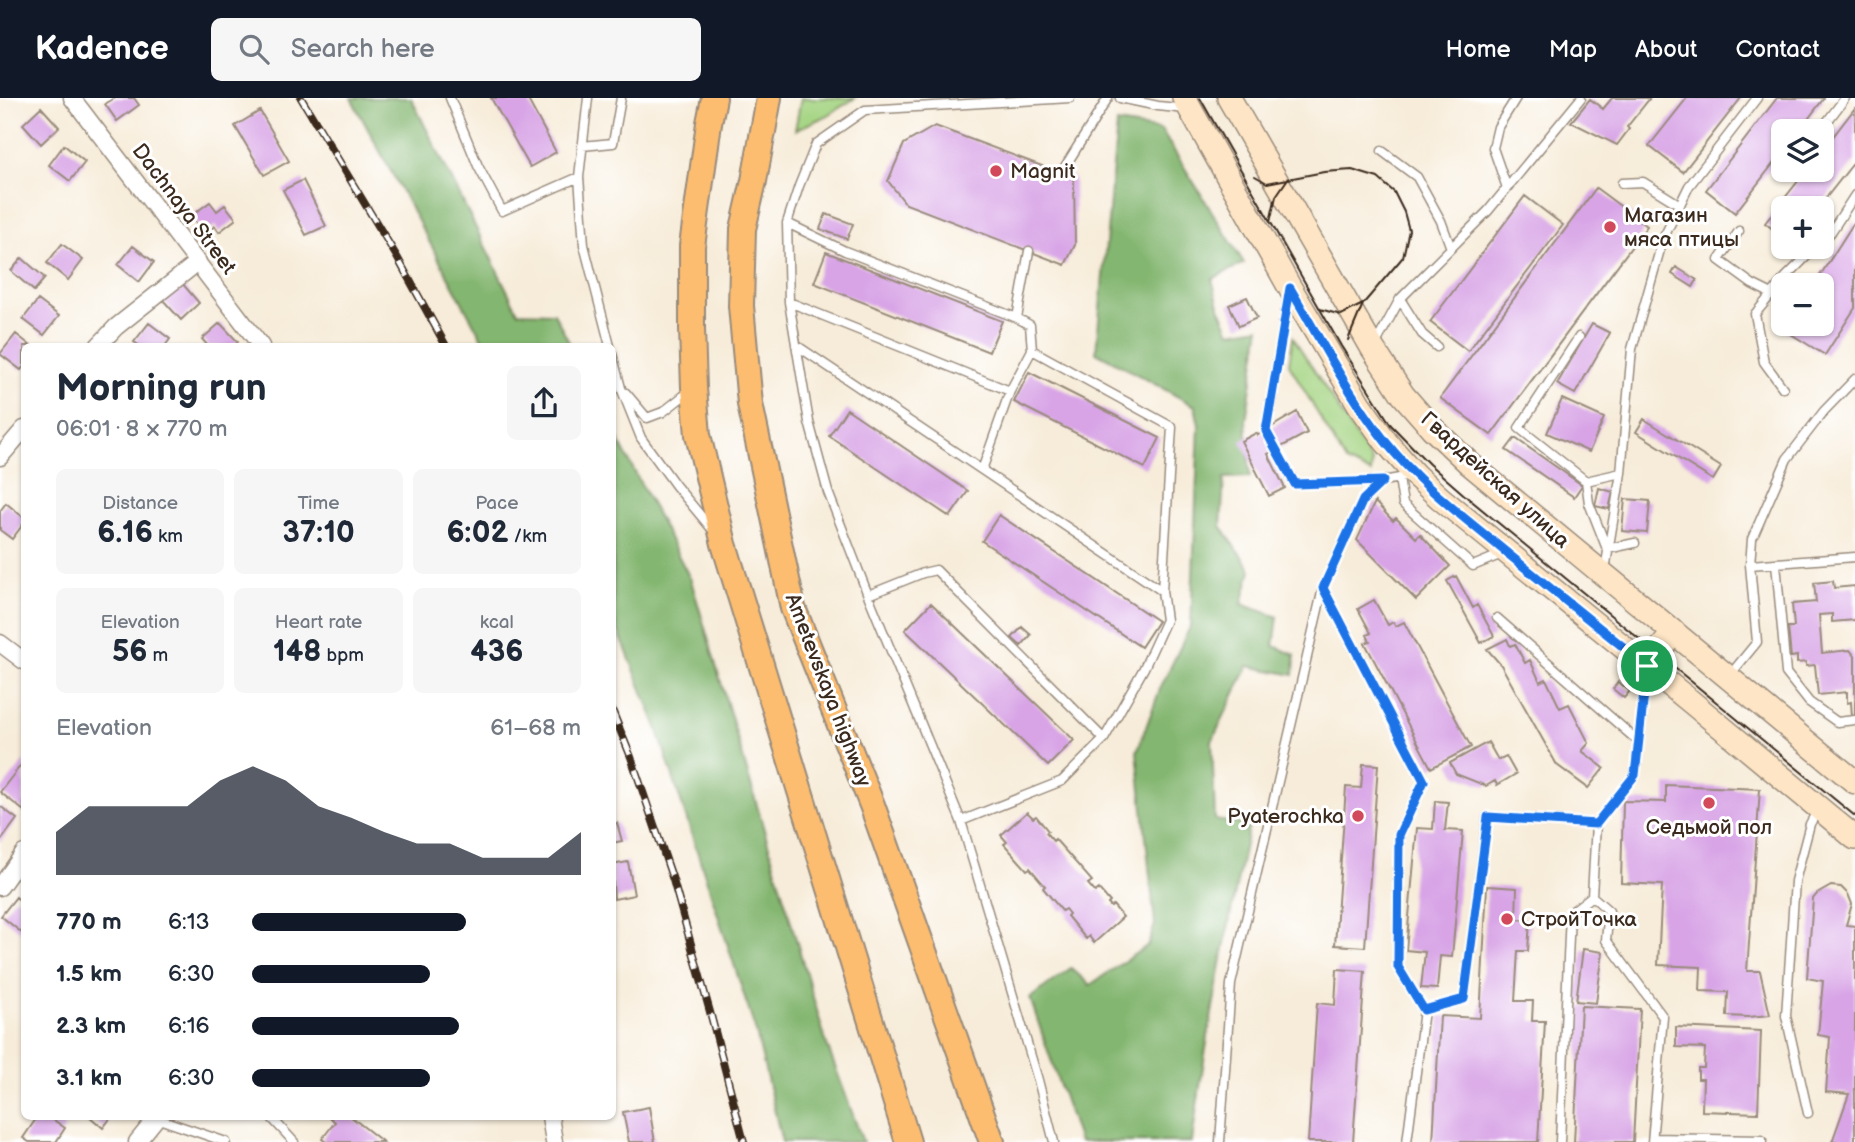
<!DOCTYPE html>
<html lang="en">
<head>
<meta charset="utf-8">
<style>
	body { margin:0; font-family:"Balsamiq Sans",sans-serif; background:#f6f6f7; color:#1f2937; height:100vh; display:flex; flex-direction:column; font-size:26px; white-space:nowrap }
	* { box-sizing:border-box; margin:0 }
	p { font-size:23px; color:#747a83 }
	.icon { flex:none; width:38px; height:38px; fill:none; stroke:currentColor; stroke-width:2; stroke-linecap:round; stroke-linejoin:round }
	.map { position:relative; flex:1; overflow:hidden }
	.details { position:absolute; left:21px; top:245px; width:595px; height:777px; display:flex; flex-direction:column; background:#fff; border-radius:10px; box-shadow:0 2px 5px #0004 }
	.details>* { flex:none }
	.buttons { position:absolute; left:1771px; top:21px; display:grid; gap:14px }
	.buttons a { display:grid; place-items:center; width:63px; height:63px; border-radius:10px; background:#fff; box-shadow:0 2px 5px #0004; font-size:35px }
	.pin { position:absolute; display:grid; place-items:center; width:60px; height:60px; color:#fff; margin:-30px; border:4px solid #fff; border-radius:50%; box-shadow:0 2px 7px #0007 }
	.round { display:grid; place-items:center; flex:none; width:74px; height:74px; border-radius:10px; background:#f6f6f7 }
	.headline { display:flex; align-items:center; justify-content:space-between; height:119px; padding:0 35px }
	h1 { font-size:38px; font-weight:700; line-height:52px }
	.stats { display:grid; grid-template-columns:repeat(3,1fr); gap:10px; height:119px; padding:7px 35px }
	.stats div { display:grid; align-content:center; border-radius:10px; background:#f6f6f7; text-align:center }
	.stats b { font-size:30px; font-weight:700 }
	.stats small { font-size:19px; font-weight:400 }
	.stats p { font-size:19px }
	.chart { height:196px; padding:14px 35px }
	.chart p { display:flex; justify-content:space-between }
	.chart svg { width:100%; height:126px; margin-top:7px; fill:#111827; opacity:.7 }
	ul { padding:0 35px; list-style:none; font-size:23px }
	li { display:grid; grid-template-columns:112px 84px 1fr; align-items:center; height:52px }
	li i { height:18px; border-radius:9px; background:#111827 }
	header { display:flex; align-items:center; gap:42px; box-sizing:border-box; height:98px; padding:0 35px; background:#111827; color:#fff }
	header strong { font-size:33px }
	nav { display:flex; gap:38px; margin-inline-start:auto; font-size:24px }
	.search { width:490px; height:63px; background:#f6f6f7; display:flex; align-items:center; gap:18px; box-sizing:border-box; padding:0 24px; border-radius:10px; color:#747a83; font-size:26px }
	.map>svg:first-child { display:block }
</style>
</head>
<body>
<header>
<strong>Kadence</strong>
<div class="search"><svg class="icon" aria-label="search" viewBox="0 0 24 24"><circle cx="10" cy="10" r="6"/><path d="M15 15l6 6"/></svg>Search here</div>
<nav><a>Home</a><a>Map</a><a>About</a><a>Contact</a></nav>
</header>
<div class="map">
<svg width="1855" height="1044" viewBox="0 0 1855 1044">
	<rect width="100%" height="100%" fill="#fff"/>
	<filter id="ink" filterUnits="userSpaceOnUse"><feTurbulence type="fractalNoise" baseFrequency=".0143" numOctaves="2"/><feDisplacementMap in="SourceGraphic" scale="14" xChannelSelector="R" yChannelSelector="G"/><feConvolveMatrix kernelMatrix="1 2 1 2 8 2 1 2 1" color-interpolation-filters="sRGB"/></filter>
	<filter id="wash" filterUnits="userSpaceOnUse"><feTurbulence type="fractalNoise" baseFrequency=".00686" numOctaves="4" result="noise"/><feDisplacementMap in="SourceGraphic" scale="28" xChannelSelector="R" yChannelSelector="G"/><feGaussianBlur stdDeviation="1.57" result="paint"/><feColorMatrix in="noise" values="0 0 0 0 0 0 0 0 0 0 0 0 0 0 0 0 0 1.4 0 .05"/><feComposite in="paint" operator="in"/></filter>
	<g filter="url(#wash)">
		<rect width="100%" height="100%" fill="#f7ecd9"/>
		<path fill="#a4d482" stroke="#707f50" stroke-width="2" d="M801 0H855L828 17 795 32Z
			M1293 239 1372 364 1371 375 1346 364 1289 266Z"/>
		<path fill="#83b670" stroke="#5f7047" stroke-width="2" d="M351 0H411L518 214 554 215 571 248H486Z
			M1117 25 1161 32 1244 165 1212 181 1220 211 1230 234 1260 229 1246 322 1250 379 1224 380 1221 428 1251 472 1242 506 1278 519 1274 548 1295 557 1294 577 1248 568 1212 643 1215 722 1249 727C1227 832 1206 937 1192 1044H1079L1030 900 1071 870 1090 887 1148 847 1155 826 1137 654 1160 591 1191 527 1199 327 1195 308 1096 254Z
			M612 330 691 482 827 947 863 1044H782L756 934 656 627 613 519Z"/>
		<g id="blocks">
			<path fill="#d8a4e6" d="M115 0H134L139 7 117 23 105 6Z
				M491 0H527L556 54 530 69Z
				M1612 0H1650L1627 29 1629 31 1617 47 1571 24 1590 1 1603 11Z
				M1687 0H1741L1683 74 1649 48Z
				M1777 0H1824L1799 33H1783V53L1735 115 1706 92Z
				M41 9 59 29 41 46 23 26Z
				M1855 10V63L1818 110H1783V139L1765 125 1807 72H1822V53Z
				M260 13 289 63 264 77 235 28Z
				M935 28 1074 80 1075 147 1065 167 906 106 888 83 904 46Z
				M64 47 85 64 70 83 49 67Z
				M303 82 326 128 306 137 283 92Z
				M1596 90 1647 128 1491 337 1440 300Z
				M1525 98 1563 127 1468 253 1430 224Z
				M210 104 217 113 225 107 236 121 219 134 215 128 204 136 191 118Z
				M826 116 853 126 847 141 820 131Z
				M1855 123V210L1825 257 1786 233 1790 226H1822V187H1814Z
				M62 146 83 162 68 182 47 165Z
				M133 148 154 164 139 184 118 167Z
				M826 154 1002 223 989 254 814 185Z
				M22 160 45 180 34 193 11 173Z
				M1676 169 1697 182 1693 189 1672 176Z
				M182 185 199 205 181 222 163 202Z
				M1247 199 1257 220 1239 228 1229 207Z
				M38 202 59 218 44 237 23 221Z
				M149 225 170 241 165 248H140L134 244Z
				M220 225 238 244 234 248H208L202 241Z
				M1592 226 1610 235 1575 296 1557 286Z
				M16 236 31 248H24V268L21 272 0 256Z
				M1029 274 1160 340 1145 370 1014 304Z
				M1562 301 1604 320 1589 354 1547 335Z
				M847 311 968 393 950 419 829 338Z
				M1297 314 1307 335 1268 356 1285 390 1269 398 1241 343 1256 335 1258 337Z
				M1644 321 1721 369 1713 382 1636 334Z
				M1515 340 1582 387 1574 399 1506 352Z
				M1599 390 1613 394 1609 411 1595 408Z
				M1625 401 1650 403 1647 435 1622 433Z
				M1375 404 1393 423 1396 420 1416 440 1420 436 1450 468 1416 502 1357 442Z
				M6 405 24 420V425L12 441 0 432V413Z
				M999 417 1158 523 1141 549 982 443Z
				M1456 478 1473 510 1477 507 1494 538 1481 545 1447 483Z
				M1833 483 1834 490 1855 488V522L1832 524V516L1819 517 1822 555 1850 552 1855 558V618H1852L1851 604 1847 605V594L1818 597 1815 567 1806 568V564L1797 565V558L1791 559 1788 529H1794L1792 506 1816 504 1814 485Z
				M1374 502 1388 527 1393 524 1396 528 1404 524 1471 649 1431 670 1365 545 1370 543 1367 537 1371 535 1358 511Z
				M931 505 1074 642 1048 668 905 532Z
				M1022 529 1031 537 1021 548 1012 540Z
				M1507 541 1510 548 1515 546 1525 565 1530 562 1540 584 1546 581 1560 610 1569 606 1589 645 1582 653 1604 670 1588 690 1557 667 1501 567 1487 551Z
				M1618 584 1630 593 1624 600 1613 591Z
				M1488 644 1498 662 1506 658 1516 676 1497 687 1495 683 1486 688 1456 676 1450 665Z
				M24 663V713L0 694Z
				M1363 666 1378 667 1365 849 1335 847 1346 689 1361 690Z
				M1666 687 1760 691 1747 873H1760L1770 917 1748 919 1727 918 1728 894 1700 893 1701 869 1658 867 1662 787 1621 785 1623 703 1666 704Z
				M1435 703 1448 704 1445 732 1463 733 1452 859 1440 858 1437 891 1421 890 1425 854 1406 852 1417 730 1433 731Z
				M0 708 17 721 0 744Z
				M1027 714 1033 720 1036 718 1048 733 1046 735 1053 743 1055 741 1092 783 1088 786 1095 794 1099 791 1110 804 1108 806 1111 809 1113 807 1123 819 1094 845 1089 838 1086 841 1067 818 1069 816 1065 811 1062 813 1043 790 1045 788 1030 770 1027 772 1004 746 1007 744 1001 737Z
				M617 725 622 743 612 745V726Z
				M628 764 634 797 614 801 612 767Z
				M1487 788 1517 790 1516 821 1530 822 1528 853H1518L1515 903H1533L1532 923H1545L1538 1044H1433L1440 918 1480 920Z
				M1831 788 1841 789 1848 796 1852 806 1846 827 1855 828V1044H1832L1849 996 1826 994 1830 939 1818 937 1823 883 1807 880 1813 801 1817 796Z
				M16 799 24 806V831L22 835 1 818Z
				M1583 851 1603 854 1596 905 1576 903Z
				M1337 871 1365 873 1353 1044H1308L1317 905 1335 907Z
				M1581 908 1640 911 1633 1044H1574Z
				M1676 929 1761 933 1758 1015 1702 1013 1703 981H1698V970H1704L1705 950 1676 949Z
				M649 1009 655 1044H629L623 1014Z
				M38 1018H48L65 1030 56 1044H29L23 1040Z
				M89 1018H112L103 1030Z
				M328 1018H350L383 1044H326L322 1041 335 1024Z"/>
		</g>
	</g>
	<g filter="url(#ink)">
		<use href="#blocks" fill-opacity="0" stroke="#998b7c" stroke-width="2"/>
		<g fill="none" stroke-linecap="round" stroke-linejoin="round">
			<defs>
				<path id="service" d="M450 0 478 68 502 113 579 79
					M588 0 579 79 584 147 610 248
					M1120 0 1158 8 1186 11
					M1820 33 1845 0
					M582 48 613 45 621 0
					M1382 53 1417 79 1441 123 1451 150
					M1788 74 1790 72
					M1061 75 1108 0
					M1622 85 1643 84 1680 107
					M1507 90 1493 50 1498 29 1516 0
					M787 125 845 153 1017 220 1030 227 1032 252 1010 293 982 372
					M1739 133 1719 162 1752 186 1772 196
					M1822 143 1831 134 1855 97
					M1288 199 1266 333 1295 386 1383 383 1411 378
					M1400 201 1422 236 1437 249
					M789 204 1010 293
					M1017 220 1029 153
					M1579 239 1519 330 1586 383 1621 375 1632 251 1663 141 1689 88 1757 0
					M796 247 1162 493 1166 522 1144 570 1104 641
					M1374 249 1400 201 1488 113 1581 0
					M1032 252 1172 329 1162 493
					M612 256 621 290 641 340 676 388 711 430
					M1783 290 1764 264 1755 216 1785 180 1816 149
					M626 295 647 320 663 314 691 292
					M1399 380 1403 406 1473 468 1502 456
					M1586 383 1589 405 1607 451 1635 445
					M1776 465 1786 575 1809 604 1837 624 1855 622
					M1750 467 1752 441 1787 361 1824 313 1855 281
					M1605 472 1621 375
					M1323 490 1424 683 1399 737 1398 869 1424 912
					M868 497 923 475 936 472 1104 641 1062 683 961 723
					M1497 520 1639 644
					M1730 577 1757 544 1750 467 1855 459
					M1592 798 1609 813 1606 842 1663 919 1652 1044
					M1808 1015 1786 918 1795 783 1810 726 1817 713
					M270 1018 294 1044
					M156 1020 226 1044
					M1653 1040 1762 1042V1044
					M1054 1044 1038 982 961 723 868 497 828 394 809 324 789 204 787 125 799 88 816 46 865 12 1070 0
					M1220 1044 1231 886 1323 490 1363 402 1383 383
					M1407 1044 1424 912 1464 901 1487 719 1596 726 1635 677 1647 574
					M1560 1044 1570 815 1592 798 1596 726"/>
				<path id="minor" d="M72 0 261 248
					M98 248 116 229 198 164
					M0 359 24 331
					M0 545 24 563
					M0 789 24 755
					M550 1018 554 1044
					M137 1044 158 1018"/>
				<path id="secondary" d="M1184 0 1290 190 1359 306 1386 344 1415 377 1440 400 1690 603 1855 740
					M1229 0 1373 251 1403 297 1432 330 1470 366 1855 684
					M1647 568 1674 534"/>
				<path id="primary" d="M714 0 709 25 692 148V231L694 290 698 337 724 446 908 1044
					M769 0 754 83 743 131 741 208 750 306 793 510 872 707 992 1044"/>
			</defs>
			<use href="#service" stroke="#998b7c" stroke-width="11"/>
			<use href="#minor" stroke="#998b7c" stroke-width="19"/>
			<use href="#secondary" stroke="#998b7c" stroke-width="26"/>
			<use href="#primary" stroke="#998b7c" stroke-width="28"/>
			<use href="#service" stroke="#fff" stroke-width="8"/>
			<use href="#minor" stroke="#fff" stroke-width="16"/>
			<use href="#secondary" stroke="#fee5c5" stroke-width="23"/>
			<use href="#primary" stroke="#fcbd6f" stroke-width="24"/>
			<path stroke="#3b2a1e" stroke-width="2" d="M1200 0 1341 248 1391 327 1429 366 1468 400 1855 718
				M1255 78 1267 85 1324 74 1352 72 1378 80 1394 94 1404 114 1409 132 1403 159 1363 206 1348 242
				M1270 124 1276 98 1289 79
				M1320 211 1341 217 1363 206"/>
			<defs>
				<path id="rail" d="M301 0 397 159 446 248
					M612 612 631 659 673 782 710 914 744 1044"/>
			</defs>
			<use href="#rail" stroke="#3b2a1e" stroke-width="8"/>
			<use href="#rail" stroke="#fff" stroke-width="5" stroke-dasharray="16" stroke-linecap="butt"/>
		</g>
	</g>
	<g fill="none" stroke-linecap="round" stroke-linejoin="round" filter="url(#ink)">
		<defs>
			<path id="route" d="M1290 190C1320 241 1348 296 1385 343 1415 381 1453 411 1490 441 1542 484 1595 526 1647 568L1635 677 1596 726 1488 719 1464 901 1424 912 1398 869 1399 737 1424 683 1323 490 1363 402 1383 383 1295 386 1266 333Z"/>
		</defs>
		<use href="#route" stroke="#fff" stroke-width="14"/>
		<use href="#route" stroke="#1a73e8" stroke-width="9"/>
	</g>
	<g fill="#d1495b" stroke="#fff" stroke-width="2.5">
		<circle cx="996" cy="73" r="7"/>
		<circle cx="1610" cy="129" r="7"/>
		<circle cx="1709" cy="705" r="7"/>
		<circle cx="1358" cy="718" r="7"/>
		<circle cx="1507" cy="821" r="7"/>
	</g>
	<g text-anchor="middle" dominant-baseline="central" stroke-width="6" stroke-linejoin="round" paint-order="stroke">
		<g font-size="21" fill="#3b2a1e" stroke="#fff" text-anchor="start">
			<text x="1010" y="73">Magnit</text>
			<text x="1624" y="117">Магазин<tspan x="1624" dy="24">мяса птицы</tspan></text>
			<text x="1344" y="718" text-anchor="end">Pyaterochka</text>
			<text x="1709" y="729" text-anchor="middle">Седьмой пол</text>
			<text x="1521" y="821">СтройТочка</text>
		</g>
		<g font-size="21" fill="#3b2a1e" stroke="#fff">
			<text transform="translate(184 111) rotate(53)">Dachnaya Street</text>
			<text transform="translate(1495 382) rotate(42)">Гвардейская улица</text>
			<text transform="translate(828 592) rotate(69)">Ametevskaya highway</text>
		</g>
	</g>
</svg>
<div class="buttons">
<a><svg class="icon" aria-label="layers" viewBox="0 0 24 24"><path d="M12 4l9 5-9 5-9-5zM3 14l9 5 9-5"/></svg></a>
<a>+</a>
<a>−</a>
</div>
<div class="pin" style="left:1647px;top:568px;background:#1e9e55"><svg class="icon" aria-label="arrive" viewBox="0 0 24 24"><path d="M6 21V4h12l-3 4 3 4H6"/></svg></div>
<section class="details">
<div class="headline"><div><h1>Morning run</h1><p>06:01 · 8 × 770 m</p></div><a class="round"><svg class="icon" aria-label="share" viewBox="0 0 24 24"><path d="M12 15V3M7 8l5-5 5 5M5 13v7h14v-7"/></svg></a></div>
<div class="stats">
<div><p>Distance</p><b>6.16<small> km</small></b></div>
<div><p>Time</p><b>37:10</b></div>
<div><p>Pace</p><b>6:02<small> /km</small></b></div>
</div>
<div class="stats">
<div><p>Elevation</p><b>56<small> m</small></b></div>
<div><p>Heart rate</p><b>148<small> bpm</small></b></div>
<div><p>kcal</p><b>436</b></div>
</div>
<div class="chart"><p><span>Elevation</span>61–68 m</p>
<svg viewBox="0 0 160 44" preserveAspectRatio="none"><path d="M0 44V29L10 20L20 20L30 20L40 20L50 11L60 6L70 11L80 20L90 24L100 29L110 33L120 33L130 38L140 38L150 38L160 29V44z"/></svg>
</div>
<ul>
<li><b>770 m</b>6:13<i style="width:65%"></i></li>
<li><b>1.5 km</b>6:30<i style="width:54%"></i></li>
<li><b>2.3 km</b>6:16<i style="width:63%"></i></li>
<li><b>3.1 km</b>6:30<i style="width:54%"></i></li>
</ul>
</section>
</div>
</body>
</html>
